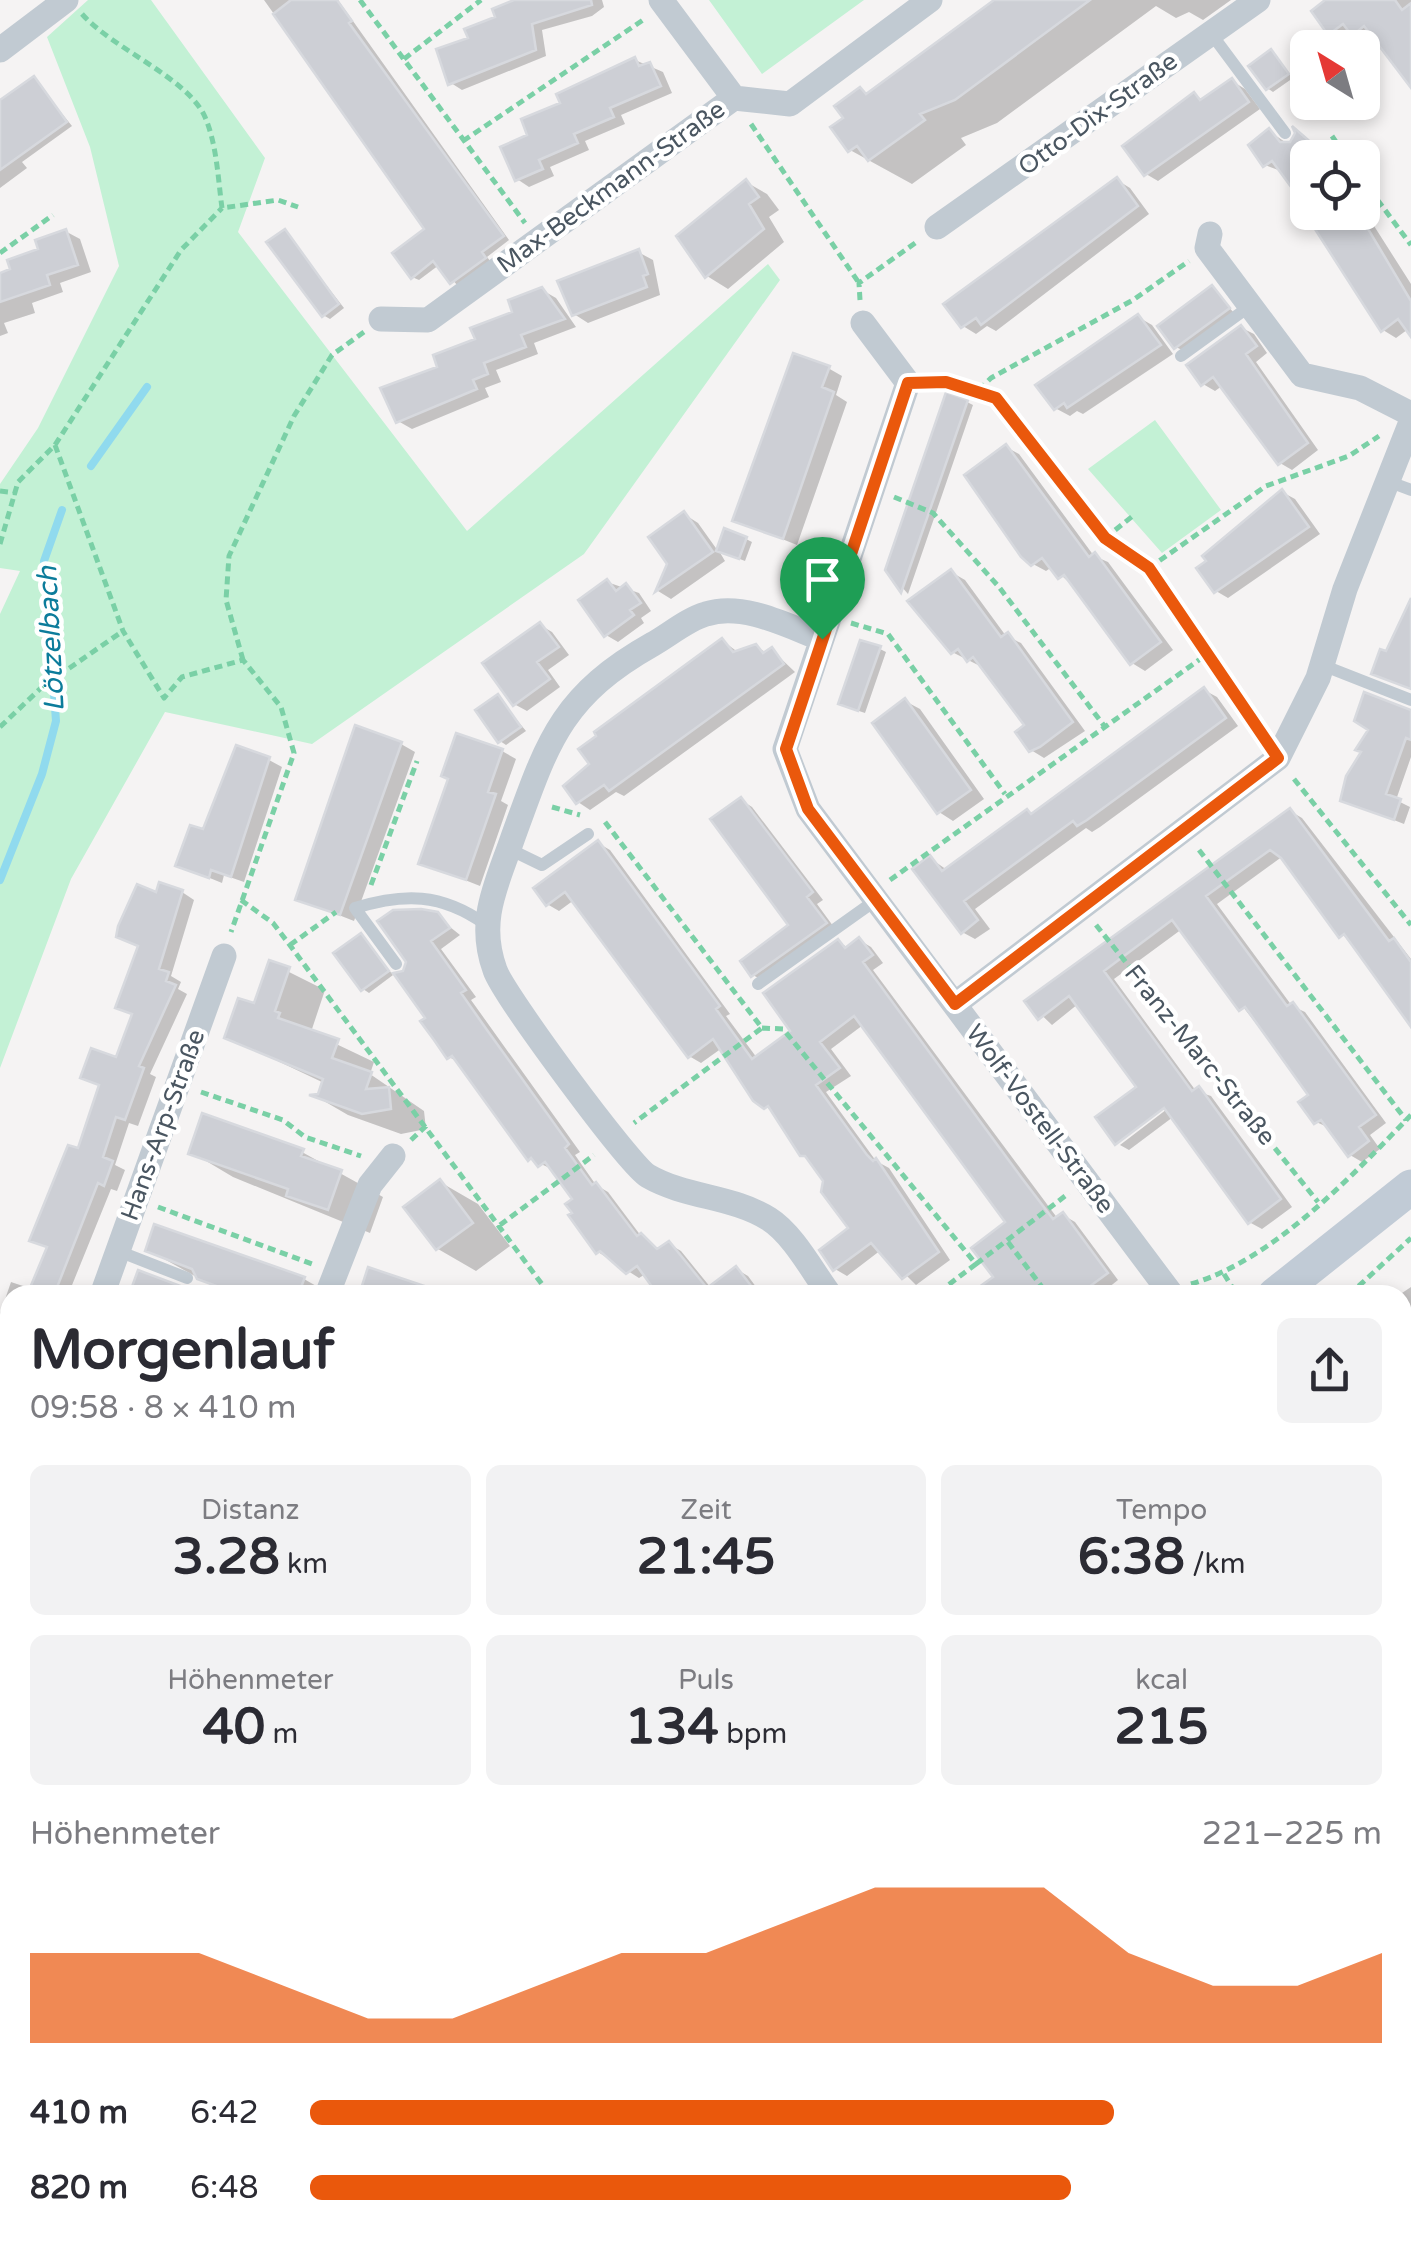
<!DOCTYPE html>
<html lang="de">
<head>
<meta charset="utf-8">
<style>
	body { margin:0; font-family:"Varela Round",sans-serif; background:#f2f2f3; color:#2b2b33; height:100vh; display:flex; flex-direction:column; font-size:38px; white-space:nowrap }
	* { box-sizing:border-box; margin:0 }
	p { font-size:32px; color:#7c7c81 }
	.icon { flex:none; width:55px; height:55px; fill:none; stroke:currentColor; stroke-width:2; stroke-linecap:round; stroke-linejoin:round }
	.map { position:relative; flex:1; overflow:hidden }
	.panel { position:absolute; left:0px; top:1285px; width:1412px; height:962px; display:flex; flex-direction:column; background:#fff; border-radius:30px 30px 0 0; box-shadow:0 5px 15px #0003 }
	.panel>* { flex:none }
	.needle { width:65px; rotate:323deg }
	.tools { position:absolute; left:1290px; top:30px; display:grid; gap:20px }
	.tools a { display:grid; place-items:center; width:90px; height:90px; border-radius:15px; background:#fff; box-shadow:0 5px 15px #0003; font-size:50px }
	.pin { position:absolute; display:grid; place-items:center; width:85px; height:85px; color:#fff; margin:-102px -42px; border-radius:50% 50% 50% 0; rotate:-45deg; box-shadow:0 0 10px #0007 }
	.pin .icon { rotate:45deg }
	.round { display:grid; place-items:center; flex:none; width:105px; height:105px; border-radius:15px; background:#f2f2f3 }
	.headline { display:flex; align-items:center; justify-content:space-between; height:170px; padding:0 30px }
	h1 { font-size:55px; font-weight:800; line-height:75px }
	.metrics { display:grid; grid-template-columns:repeat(3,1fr); gap:15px; height:170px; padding:10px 30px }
	.metrics div { display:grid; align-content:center; border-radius:15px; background:#f2f2f3; text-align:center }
	.metrics b { font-size:50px; font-weight:800 }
	.metrics small { font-size:28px; font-weight:400 }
	.metrics p { font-size:28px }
	.chart { height:280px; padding:20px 30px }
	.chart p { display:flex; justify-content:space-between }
	.chart svg { width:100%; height:180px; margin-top:10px; fill:#ea580c; opacity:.7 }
	ul { padding:0 30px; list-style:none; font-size:32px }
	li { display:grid; grid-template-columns:160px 120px 1fr; align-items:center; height:75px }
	li i { height:25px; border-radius:12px; background:#ea580c }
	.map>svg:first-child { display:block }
</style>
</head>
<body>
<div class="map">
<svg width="1411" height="2247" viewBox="0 0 1411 2247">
	<rect width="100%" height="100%" fill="#f5f3f3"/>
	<path fill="#c3f1d5" d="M88 0H151L265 158 238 232 467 531 768 264 780 280 584 554 312 744 165 712 71 879 0 1068V614L20 571 0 568V484L38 428 119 266 90 147 47 37Z
		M709 0H864L762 74Z
		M1155 420 1221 510 1162 553 1088 469Z"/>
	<path fill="#0003" d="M264 0H338L509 240 487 257 491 262 458 286 439 265 419 280 412 277 428 230Z
		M521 0H602L604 7 592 16 542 30 546 56 462 90 451 83 471 40Z
		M999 0H1231L1203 20 1189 12 1176 18 1156 6 997 123 961 138 966 145 912 184 850 150 846 119 861 90 869 95Z
		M1330 0H1411V85L1383 47 1366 41 1355 48 1330 33Z
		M1271 52 1293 78 1273 92 1267 88Z
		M635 60 663 72 672 93 621 115 625 124 585 141 589 150 550 167 554 176 529 187 517 179 531 136Z
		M34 79 72 126 22 162 27 168 0 188V100Z
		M1232 81 1245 89 1260 109 1158 181 1146 174 1194 95 1204 100Z
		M1269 131 1288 144 1297 137 1296 131 1328 158H1308V211L1281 171 1265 165Z
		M1117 180 1130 188 1149 214 996 331 987 326 976 334 963 326Z
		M746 182 767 194 779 210 769 217 784 242 728 289 707 276Z
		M1362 207 1411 284V327L1396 338 1383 330 1308 212H1362Z
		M65 231 80 239 91 272 60 283 63 292 32 303 35 313 4 323 8 333 0 336V276Z
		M285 232 344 308 330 319 323 315Z
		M638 252 653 260 660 295 588 323 574 314Z
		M1212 288 1234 313 1182 350 1176 347Z
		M542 290 556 298 576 327 534 343 538 354 496 370 501 382 485 388 489 397 412 429 398 421 478 340Z
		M1138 317 1152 325 1173 354 1083 414 1077 411 1070 416 1055 408Z
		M1242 328 1254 334 1267 353 1256 362 1318 450 1292 470 1280 463 1222 386 1215 391 1203 384Z
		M828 368 842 376 836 395 847 402 797 545 735 520Z
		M967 402 973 405 908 594 887 570Z
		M1006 447 1019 454 1094 556 1108 562 1173 650 1145 671 1132 663 1072 585 1052 567 1046 571 1033 564Z
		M1282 492 1295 499 1320 534 1228 598 1216 591 1199 568 1224 539Z
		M684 514 698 523 718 551 746 539 752 542 745 561 719 551 725 561 671 599 658 591Z
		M951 572 965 580 1006 636 1021 643 1085 731 1044 758 1031 750 1027 725 982 667 952 652Z
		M607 582 639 593 651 611 641 618 644 623 618 642 606 635Z
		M540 625 552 632 569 655 548 670 560 687 527 711 514 704Z
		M723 641 739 653 755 646 767 653 772 650 795 672 624 796 616 792 590 810 578 802 593 765Z
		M880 649 886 652 865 713 847 707Z
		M1204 690 1217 697 1238 726 1100 827 1092 832 1086 828 975 909 990 929 975 939 962 932 930 858 947 870 1027 812 1033 815Z
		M498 697 526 731 506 745 500 741Z
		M905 701 920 709 984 799 953 821 939 812Z
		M1411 711V757L1396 800 1410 807 1404 824 1343 800Z
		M401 744 415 752 354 921 298 899Z
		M502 751 516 759 501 801 508 805 480 886 422 863Z
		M269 760 282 767 244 882 224 875 222 883 178 865Z
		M741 800 752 807 823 900 817 904 836 930 765 982 753 975 791 926Z
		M1290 811 1302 818 1411 959V1023L1283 856 1217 904 1292 1006 1305 1012 1386 1123 1370 1135 1380 1149 1362 1162 1350 1155 1330 1128 1316 1122 1302 1102 1312 1095 1182 929 1114 979 1196 1091 1211 1096 1292 1207 1262 1229 1249 1222 1173 1117 1129 1150 1120 1145 1175 1103 1172 1099 1117 1143 1098 1118 1140 1088 1078 1004 1052 1025 1028 1002Z
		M598 843 610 850 730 1014 726 1016 757 1058 794 1031 838 942 849 948 859 940 871 947 883 963 873 970 1058 1219 1063 1215 1075 1222 1118 1280 1108 1288 1114 1295H972L996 1277 1009 1222 863 1025 831 1049 851 1076 826 1092 876 1161 889 1168 950 1260 916 1285 881 1250 847 1276 835 1269 851 1229 811 1160 802 1154 775 1112 766 1107 722 1048 701 1063 689 1056 574 900 559 911 547 904Z
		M182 892 194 900 171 976 181 982 178 989 187 994 150 1074 156 1077 138 1126 129 1123 115 1165 125 1170 117 1191 111 1189 68 1295H10V1326L0 1320V1314L11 1282 32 1289 49 1249 32 1240 79 1151 134 1015 118 1007 140 947 119 936 157 895Z
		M434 914 460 935 441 949 476 997 471 1000 580 1152 575 1155 596 1185 608 1192 641 1236 660 1250 669 1244 681 1251 711 1288 736 1269 748 1276 762 1295H677L647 1273 639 1278 598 1252 576 1199 554 1170 530 1159 460 1063 449 1057 405 974Z
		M361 936 393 975 369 993 363 989Z
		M271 963 325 990 311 1032 374 1062 370 1074 424 1111 426 1129 401 1134 348 1115 317 1097 324 1083 227 1037 255 1007Z
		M191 1152H302L383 1197 370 1233 233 1177Z
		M440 1182 478 1204 510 1246 476 1271 438 1249Z
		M148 1250 304 1279 332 1295H229Z
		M1411 1287V1346L1402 1353 1399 1295Z
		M10 1345V1505L0 1502V1374Z
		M1411 1444V1504L1402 1510V1450Z
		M10 1684V1808L0 1805V1715Z
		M1402 1700 1411 1704V1743L1402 1749Z
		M0 1856 7 1860 0 1881Z
		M0 2151 10 2157V2229L0 2223Z
		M23 2238H61L72 2247H37Z
		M239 2238H302L297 2247H233Z
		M403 2238H442L434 2247H413Z
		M513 2238H617L606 2247H509L506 2243Z
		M716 2238H840L827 2247H711Z"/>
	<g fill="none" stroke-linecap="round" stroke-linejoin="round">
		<path stroke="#90daee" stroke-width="8" d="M91 466 147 387
			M0 880 42 774 56 721 44 561 62 510"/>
	</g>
	<path fill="#cdcfd5" stroke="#d7d9de" stroke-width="2.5" d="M291 0H337L352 21 349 23 504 236 482 252 486 258 450 284 433 261 411 279 392 253 424 229 273 14Z
		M514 0H591L592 5 532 24 536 50 448 85 436 49 468 38 464 29 495 17 492 9Z
		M994 0H1090L955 100 920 114 925 120 868 161 857 146 848 152 830 127 843 118 834 106 860 87 866 94Z
		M1325 0H1395L1402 10 1411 3V88L1364 26 1352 36 1343 24 1328 35 1311 11Z
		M1271 49 1289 74 1266 90 1248 66Z
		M635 57 639 66 650 62 661 86 610 108 614 117 574 134 578 143 539 160 543 169 515 181 500 147 527 135 521 119 560 103 556 94Z
		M34 76 67 122 0 170V100Z
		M1232 78 1249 102 1144 176 1122 146 1194 92 1200 100Z
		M1292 126 1314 145 1319 158H1308V210L1272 161 1263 167 1248 145 1269 128 1280 142H1290L1295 133Z
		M1117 177 1138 206 981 325 976 318 961 328 943 304Z
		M746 179 759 197 749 204 764 229 705 278 676 236Z
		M1304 212H1358L1411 301V337L1398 319 1381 332Z
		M66 229 78 265 47 275 50 285 0 302V273L10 269 7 260 38 249 35 240Z
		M285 229 339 304 322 317 266 242Z
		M639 249 648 274 643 276 647 287 572 316 557 281Z
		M1212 285 1230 308 1174 349 1157 326Z
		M542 287 565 319 521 335 526 347 484 363 488 374 473 380 477 389 396 423 380 388 437 367 433 355 475 339 470 328 512 312 508 300Z
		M1138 314 1161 345 1067 408 1064 403 1054 410 1035 385Z
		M1241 325 1257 346 1246 354 1308 443 1278 465 1213 377 1201 386 1186 365Z
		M793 353 830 366 822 387 834 392 783 539 732 521Z
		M946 392 968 400 901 593 885 570Z
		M1006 444 1089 557 1095 552 1161 642 1130 665 1064 575 1058 579 1042 558 1031 566 1021 557 964 475Z
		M1282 489 1309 527 1214 593 1196 568 1206 561 1202 556Z
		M684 511 713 552 655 592 667 564 648 537Z
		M724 528 747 537 739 559 716 551Z
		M951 569 1001 637 1008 632 1073 722 1040 747 1029 752 1015 732 1024 725 973 657 967 662 958 649 951 654 907 601Z
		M607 579 616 591 626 583 641 603 630 610 634 615 604 637 578 600Z
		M1411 598V689L1371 674 1380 649 1386 651Z
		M540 622 559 647 537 662 550 679 513 706 482 663Z
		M722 638 733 652 756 644 763 653 772 647 784 664 609 791 604 785 576 804 563 786 589 764 578 749 596 736 594 732Z
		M860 640 881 646 858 711 838 704Z
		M1204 687 1226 718 1087 820 1077 826 1073 821 964 901 978 920 961 934 912 869 930 855 942 871 1027 809 1031 814Z
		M1364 692 1411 710V740L1406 738 1386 794 1401 799 1394 820 1340 801 1346 776 1361 752 1355 750 1368 730 1354 721Z
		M498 694 521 727 498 743 475 710Z
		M905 698 971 790 937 814 872 723Z
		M355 725 402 742 340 915 295 900Z
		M456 733 503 749 488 792 496 794 466 880 418 864 448 779 441 776Z
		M236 745 270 757 231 877 211 870 209 878 175 866 190 825 203 829Z
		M741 797 813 892 807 897 827 923 751 977 740 961 788 925 710 819Z
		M1290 808 1389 941 1394 938 1411 962V1027L1344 934 1339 938 1281 858 1270 850 1206 896 1287 1006 1293 1002 1376 1115 1359 1127 1369 1141 1348 1157 1321 1120 1314 1124 1298 1102 1308 1095 1245 1007 1239 1011 1172 920 1104 971 1192 1091 1199 1086 1281 1199 1248 1224 1164 1108 1115 1145 1095 1117 1136 1087 1069 996 1038 1020 1024 1001Z
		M598 840 720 1006 716 1009 752 1059 790 1031 763 993 838 939 845 948 859 937 873 955 863 962 1021 1177 1053 1219 1063 1212 1108 1273 1078 1295H968L993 1277 971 1248 1005 1222 854 1016 820 1042 840 1068 816 1085 867 1155 873 1161 876 1158 939 1252 902 1279 871 1243 833 1271 819 1250 848 1228 821 1192 823 1181 805 1156H800L768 1106 764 1109 753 1101 713 1039 688 1058 565 892 546 906 533 888Z
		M159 882 183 890 159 969 169 972 166 981 176 985 139 1066 144 1068 125 1120 116 1117 103 1157 113 1161 104 1186 98 1183 54 1295H27L47 1247 29 1241 68 1145 78 1148 99 1085 80 1078 91 1048 116 1057 132 1014 115 1008 138 946 116 937 118 926 137 884 156 892Z
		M421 909 438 912 450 928 431 941 466 990 461 993 487 1030 569 1144 565 1148 592 1185 596 1182 637 1236 641 1233 657 1249 669 1241 707 1288 736 1266 758 1295H658L637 1266 626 1274 600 1251 596 1254 568 1215 572 1213 565 1204 572 1199 545 1162 538 1167 531 1158 528 1161 452 1056 447 1059 434 1040 420 1021 425 1018 393 973 403 971 406 962 377 921 393 910Z
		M361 933 389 971 361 991 333 953Z
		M269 960 290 967 275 1011 280 1013 278 1018 339 1039 332 1058 372 1072 366 1089 389 1087 391 1109 362 1114 309 1095 318 1094 323 1079 224 1038 238 998 254 1003Z
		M202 1113 304 1149 301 1156 342 1170 328 1210 286 1196 288 1189 188 1154Z
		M440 1179 473 1223 436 1250 403 1207Z
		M154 1224 305 1277 298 1295H241L197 1279 192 1269 145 1251Z
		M368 1267 439 1291V1295H359Z
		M138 1270 183 1287 180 1295H129Z"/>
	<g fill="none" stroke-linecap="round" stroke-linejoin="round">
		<path stroke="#7ad0a6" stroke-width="5" stroke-dasharray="8 5" stroke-linecap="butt" d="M360 0 525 223
			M82 14C113 49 188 78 205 117 217 145 218 179 222 208L278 200 298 207
			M404 59 481 0
			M751 124 859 283
			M1332 136 1347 158
			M463 141 643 20
			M1362 179 1411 245
			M0 253 53 215
			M860 300 859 283 918 241
			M930 383 946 382 996 398 1105 538 1149 568 1261 734
			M979 390 991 378 1133 300 1189 261
			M55 445 123 631 164 698 182 677 243 660 281 707 294 753 231 932
			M0 491 17 493
			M894 497 933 513 999 587 1105 727
			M1105 538 1134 515
			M0 544 18 482 55 445 181 250 222 208
			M1149 568 1266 486 1349 456 1379 436
			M851 623 888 634 1005 794
			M243 660 226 600 229 556 294 416 332 355 364 332
			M0 727 42 687 123 631
			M1294 779 1411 925
			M552 807 580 815
			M605 822 762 1028 634 1123
			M1199 850 1406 1120
			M890 880 1206 655
			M371 885 417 761
			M241 900 273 923 286 940 550 1295
			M1096 925 1318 1202
			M290 945 336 912
			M762 1028 783 1029 976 1264 935 1295
			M201 1092 283 1120 305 1137 361 1156
			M411 1140 427 1125
			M158 1207 312 1264
			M500 1225 594 1155
			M1008 1242 1048 1295
			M976 1264 1069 1193
			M1224 1274 1237 1295
			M1191 1284C1273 1260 1351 1177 1411 1115
			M1349 1295 1411 1238
			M1402 1420 1411 1410
			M1402 1566 1411 1560
			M1402 1821 1411 1815
			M86 2247 93 2238
			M170 2247 177 2238"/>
		<path stroke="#c1cad2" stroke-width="12" d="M1210 32 1285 133
			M1181 356 1250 306
			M1387 481 1411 490
			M1322 665 1411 700
			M509 849 542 865 588 834
			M396 964 355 908C404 893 441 893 485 924
			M758 984 876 900
			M118 1251 187 1278"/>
		<path stroke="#c1cad2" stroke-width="25" d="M661 0 734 98
			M0 50 66 0
			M734 98 790 104 930 0
			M937 227 1258 0
			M1210 234 1207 248 1302 375 1360 388 1411 414
			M381 319 428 320 734 98
			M863 323 908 383 785 749 808 809 1172 1295
			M822 639C788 626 743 602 706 614 688 619 669 635 653 644 559 697 547 744 512 840 496 886 477 921 495 970 503 994 629 1165 648 1176 686 1198 733 1196 769 1219 793 1234 813 1272 830 1295
			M955 1004 1278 758 1318 678 1345 589 1411 422
			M102 1295 224 956
			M327 1295 370 1185 393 1156
			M1402 1618 1411 1629
			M0 1996 10 1967
			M342 2247 349 2238
			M656 2247 669 2238"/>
		<path stroke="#c1cbd6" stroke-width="35" d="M1275 1295 1411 1187
			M125 2247 135 2238"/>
	</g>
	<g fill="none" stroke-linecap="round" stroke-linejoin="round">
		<defs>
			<path id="route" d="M946 382 996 398 1105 538 1149 568 1278 758 955 1004 808 809 786 749 908 383Z"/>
		</defs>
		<use href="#route" stroke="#fff" stroke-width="20"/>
		<use href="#route" stroke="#ea580c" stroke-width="12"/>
	</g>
	<g text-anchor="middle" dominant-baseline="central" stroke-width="9" stroke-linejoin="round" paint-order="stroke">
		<g font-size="25" fill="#4a5661" stroke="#fff">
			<text transform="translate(1098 114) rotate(-36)">Otto-Dix-Straße</text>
			<text transform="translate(611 187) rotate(-36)">Max-Beckmann-Straße</text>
			<text transform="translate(1200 1055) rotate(51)">Franz-Marc-Straße</text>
			<text transform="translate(1040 1119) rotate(53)">Wolf-Vostell-Straße</text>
			<text transform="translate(163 1125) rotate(-70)">Hans-Arp-Straße</text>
		</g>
		<g font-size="28" font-style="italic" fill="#0c7c9b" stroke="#fff">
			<text transform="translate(51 639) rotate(-93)">Lötzelbach</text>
		</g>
	</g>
</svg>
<div class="tools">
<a><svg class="needle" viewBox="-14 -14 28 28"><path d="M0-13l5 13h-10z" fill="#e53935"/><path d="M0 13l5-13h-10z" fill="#7c7c81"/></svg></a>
<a><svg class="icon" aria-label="locate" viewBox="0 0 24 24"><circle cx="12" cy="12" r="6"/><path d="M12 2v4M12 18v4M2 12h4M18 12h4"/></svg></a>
</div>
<div class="pin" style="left:822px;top:639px;background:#1e9e55"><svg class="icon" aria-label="arrive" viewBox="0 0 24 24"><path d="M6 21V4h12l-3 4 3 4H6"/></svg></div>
<section class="panel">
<div class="headline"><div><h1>Morgenlauf</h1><p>09:58 · 8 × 410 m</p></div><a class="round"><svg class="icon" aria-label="share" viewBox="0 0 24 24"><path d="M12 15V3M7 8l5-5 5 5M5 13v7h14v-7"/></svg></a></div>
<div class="metrics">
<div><p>Distanz</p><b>3.28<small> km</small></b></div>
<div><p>Zeit</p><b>21:45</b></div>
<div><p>Tempo</p><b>6:38<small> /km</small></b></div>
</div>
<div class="metrics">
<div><p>Höhenmeter</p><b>40<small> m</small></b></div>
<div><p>Puls</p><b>134<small> bpm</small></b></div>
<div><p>kcal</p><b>215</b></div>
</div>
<div class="chart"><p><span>Höhenmeter</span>221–225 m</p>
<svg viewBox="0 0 160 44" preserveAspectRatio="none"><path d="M0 44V22L10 22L20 22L30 30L40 38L50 38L60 30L70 22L80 22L90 14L100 6L110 6L120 6L130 22L140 30L150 30L160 22V44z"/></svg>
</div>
<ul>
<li><b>410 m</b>6:42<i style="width:75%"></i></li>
<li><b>820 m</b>6:48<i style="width:71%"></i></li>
</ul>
</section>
</div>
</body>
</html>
